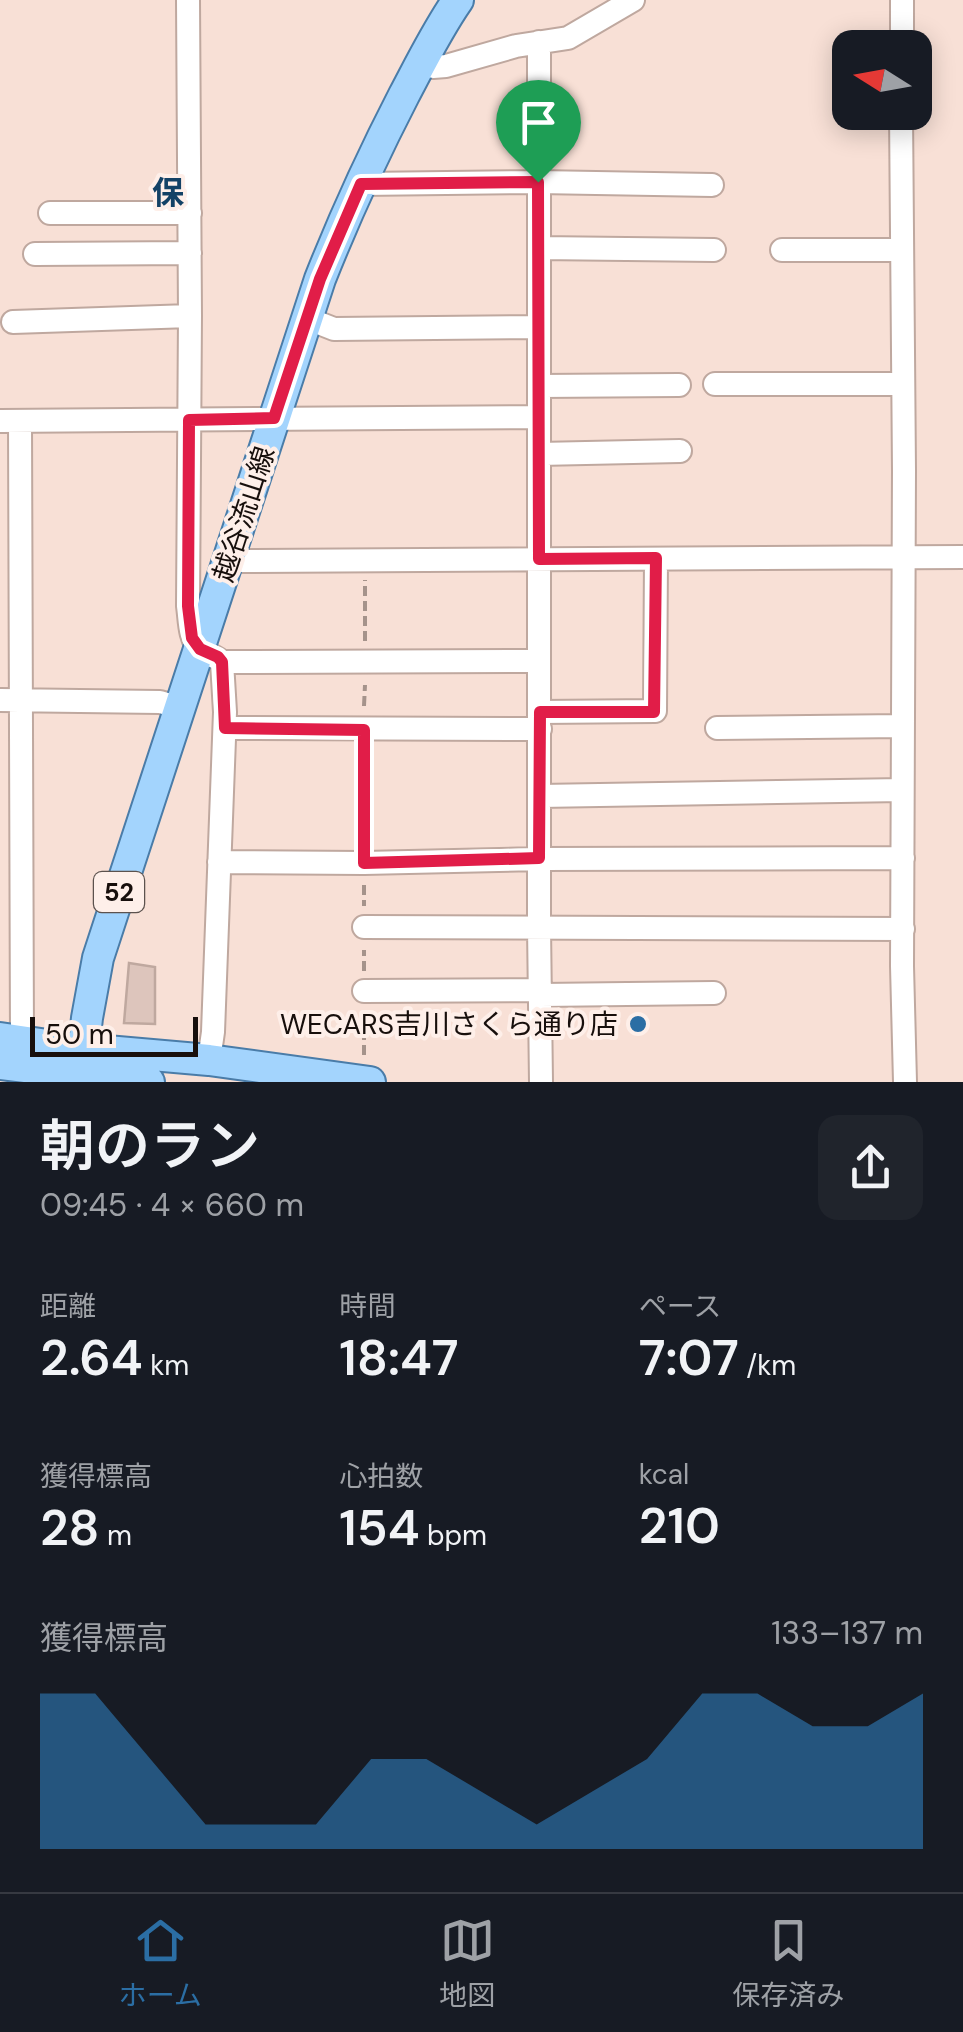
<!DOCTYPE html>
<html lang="ja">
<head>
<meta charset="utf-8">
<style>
	body { margin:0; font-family:"DM Sans","Noto Sans JP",sans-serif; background:#20242c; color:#f1f3f6; height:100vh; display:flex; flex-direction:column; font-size:38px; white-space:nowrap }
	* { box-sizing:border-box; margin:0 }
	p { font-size:32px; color:#9ea1a6 }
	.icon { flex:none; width:55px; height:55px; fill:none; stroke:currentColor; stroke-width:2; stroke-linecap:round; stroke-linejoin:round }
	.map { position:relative; height:1082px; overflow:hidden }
	.panel { display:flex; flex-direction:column; background:#171b24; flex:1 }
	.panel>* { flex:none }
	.needle { width:65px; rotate:281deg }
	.buttons { position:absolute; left:832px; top:30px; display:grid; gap:20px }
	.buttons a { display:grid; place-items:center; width:100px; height:100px; border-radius:20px; background:#171b24; box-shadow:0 5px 25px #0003; font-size:50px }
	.scale { position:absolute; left:30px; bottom:25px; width:168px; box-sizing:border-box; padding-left:10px; border:5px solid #170f0c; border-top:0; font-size:28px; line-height:35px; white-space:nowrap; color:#170f0c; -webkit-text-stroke:8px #feefe9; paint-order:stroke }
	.pin { position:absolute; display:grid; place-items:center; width:85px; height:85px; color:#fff; margin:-102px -42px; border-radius:50% 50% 50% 0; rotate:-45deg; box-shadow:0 0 10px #0007 }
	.pin .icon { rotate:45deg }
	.round { display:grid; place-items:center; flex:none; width:105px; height:105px; border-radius:20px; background:#20242c }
	.head { display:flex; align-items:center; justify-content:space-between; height:170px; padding:0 40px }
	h1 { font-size:55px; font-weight:600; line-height:75px }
	.figures { display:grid; grid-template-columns:repeat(3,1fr); gap:15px; height:170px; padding:10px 40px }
	.figures div { display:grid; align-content:center }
	.figures b { font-size:50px; font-weight:600 }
	.figures small { font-size:28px; font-weight:400 }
	.figures p { font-size:28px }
	.chart { height:280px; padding:20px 40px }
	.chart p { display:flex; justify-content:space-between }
	.chart svg { width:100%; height:180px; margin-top:10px; fill:#2b6ea4; opacity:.7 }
	.tabs { display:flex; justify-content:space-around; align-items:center; height:140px; border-top:2px solid #363941; background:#171b24; font-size:28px; color:#9ea1a6 }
	.tabs a { display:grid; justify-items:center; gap:5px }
	.tabs .selected { color:#2b6ea4 }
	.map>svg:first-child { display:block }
</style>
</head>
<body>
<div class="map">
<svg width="963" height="1082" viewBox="0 0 963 1082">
	<rect width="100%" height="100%" fill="#f8e0d6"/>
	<path fill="#ddc5bc" stroke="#bfa89f" stroke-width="2.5" d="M129 963 155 967V1024L124 1023Z"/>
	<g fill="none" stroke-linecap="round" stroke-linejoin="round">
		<defs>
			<path id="minor" d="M188 0 190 316 188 606C190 619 189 639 200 649 207 654 215 656 222 662L225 712 213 1032 209 1060
				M539 42V927L541 1082
				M902 48V0
				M421 61 433 67 446 66 516 46 568 38 633 0
				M901 112 904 471 902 966 905 1082
				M361 184 538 182 712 185
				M50 213H190
				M539 248 714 250
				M782 250H901
				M35 254 190 253
				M306 318 334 329 538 327
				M13 322 190 316
				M715 384H902
				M539 386 679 385
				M0 421 539 417
				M20 421 22 1040
				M539 454 680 451
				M231 557 242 561 963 557
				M222 662 539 661
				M0 700 160 702 181 708
				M540 712 655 711 656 559
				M225 728 540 729
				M717 728 902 726
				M540 796 902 790
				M219 862 364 863 539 859 903 858
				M364 927 903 929
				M364 991 540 990
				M541 995 714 993"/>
			<path id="major" d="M0 1038 61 1047 209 1060 370 1082
				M0 1064 149 1082
				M80 1082 87 1018 98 958 320 279C345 216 373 155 404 95 421 63 437 30 458 0"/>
		</defs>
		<use href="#minor" stroke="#bfa89f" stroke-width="26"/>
		<use href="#major" stroke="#4a7ca8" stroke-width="34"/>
		<path stroke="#a5938b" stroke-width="4" stroke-dasharray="10 5" stroke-linecap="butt" d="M365 641V580
			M364 706 365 685
			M364 841V750
			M364 885V906
			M364 971V950
			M364 1015V1056"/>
		<use href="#minor" stroke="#fff" stroke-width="22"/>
		<use href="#major" stroke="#a3d4fd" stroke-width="30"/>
	</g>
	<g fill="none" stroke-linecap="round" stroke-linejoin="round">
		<defs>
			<path id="route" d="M538 182 539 559 656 558 654 712H540L539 858 364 863V730L225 728 222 662 218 657 200 649 192 638 188 606 189 420 274 418 320 279 361 184Z"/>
		</defs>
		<use href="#route" stroke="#fff" stroke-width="20"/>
		<use href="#route" stroke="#e11d48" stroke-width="12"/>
	</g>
	<circle fill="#2b6ea4" stroke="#feefe9" stroke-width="4" cx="638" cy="1024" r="10"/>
	<g text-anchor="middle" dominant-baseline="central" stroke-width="8" stroke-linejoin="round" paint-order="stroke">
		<rect fill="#feefe9" stroke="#5c524e" stroke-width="2.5" x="94" y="872" width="50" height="40" rx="8"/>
		<g font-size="25" font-weight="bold" fill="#170f0c">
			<text x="119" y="892">52</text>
		</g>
		<g font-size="28" fill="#170f0c" stroke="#feefe9">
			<text transform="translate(244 514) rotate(-72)">越谷流山線</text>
		</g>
		<g font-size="28" fill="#170f0c" stroke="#feefe9" text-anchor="end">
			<text x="618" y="1024">WECARS吉川さくら通り店</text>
		</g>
		<g font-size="32" font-weight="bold" fill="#134266" stroke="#feefe9">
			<text x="168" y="193">保</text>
		</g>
	</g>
</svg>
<div class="buttons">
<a><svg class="needle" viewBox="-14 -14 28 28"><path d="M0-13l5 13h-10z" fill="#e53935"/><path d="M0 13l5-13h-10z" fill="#9ea1a6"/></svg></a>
</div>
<div class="scale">50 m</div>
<div class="pin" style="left:538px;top:182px;background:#1e9e55"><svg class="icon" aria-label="arrive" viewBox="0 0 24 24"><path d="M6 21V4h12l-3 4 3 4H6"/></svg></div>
</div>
<section class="panel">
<div class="head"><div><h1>朝のラン</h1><p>09:45 · 4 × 660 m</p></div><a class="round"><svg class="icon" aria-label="share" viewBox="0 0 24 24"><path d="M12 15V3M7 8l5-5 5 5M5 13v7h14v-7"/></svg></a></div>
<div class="figures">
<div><p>距離</p><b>2.64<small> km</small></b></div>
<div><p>時間</p><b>18:47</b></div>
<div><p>ペース</p><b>7:07<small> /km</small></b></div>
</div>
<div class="figures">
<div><p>獲得標高</p><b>28<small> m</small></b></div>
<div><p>心拍数</p><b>154<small> bpm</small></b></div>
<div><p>kcal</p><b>210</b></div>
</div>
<div class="chart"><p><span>獲得標高</span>133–137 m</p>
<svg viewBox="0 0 160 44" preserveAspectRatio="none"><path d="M0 44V6L10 6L20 22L30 38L40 38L50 38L60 22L70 22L80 30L90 38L100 30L110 22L120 6L130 6L140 14L150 14L160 6V44z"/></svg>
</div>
</section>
<nav class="tabs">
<a class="selected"><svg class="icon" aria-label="home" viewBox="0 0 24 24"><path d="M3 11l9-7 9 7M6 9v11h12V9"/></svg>ホーム</a>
<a><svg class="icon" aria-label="map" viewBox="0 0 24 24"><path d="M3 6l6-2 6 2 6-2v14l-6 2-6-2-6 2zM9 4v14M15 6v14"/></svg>地図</a>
<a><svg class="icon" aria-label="saved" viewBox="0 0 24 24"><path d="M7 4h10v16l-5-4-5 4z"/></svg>保存済み</a>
</nav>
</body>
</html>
